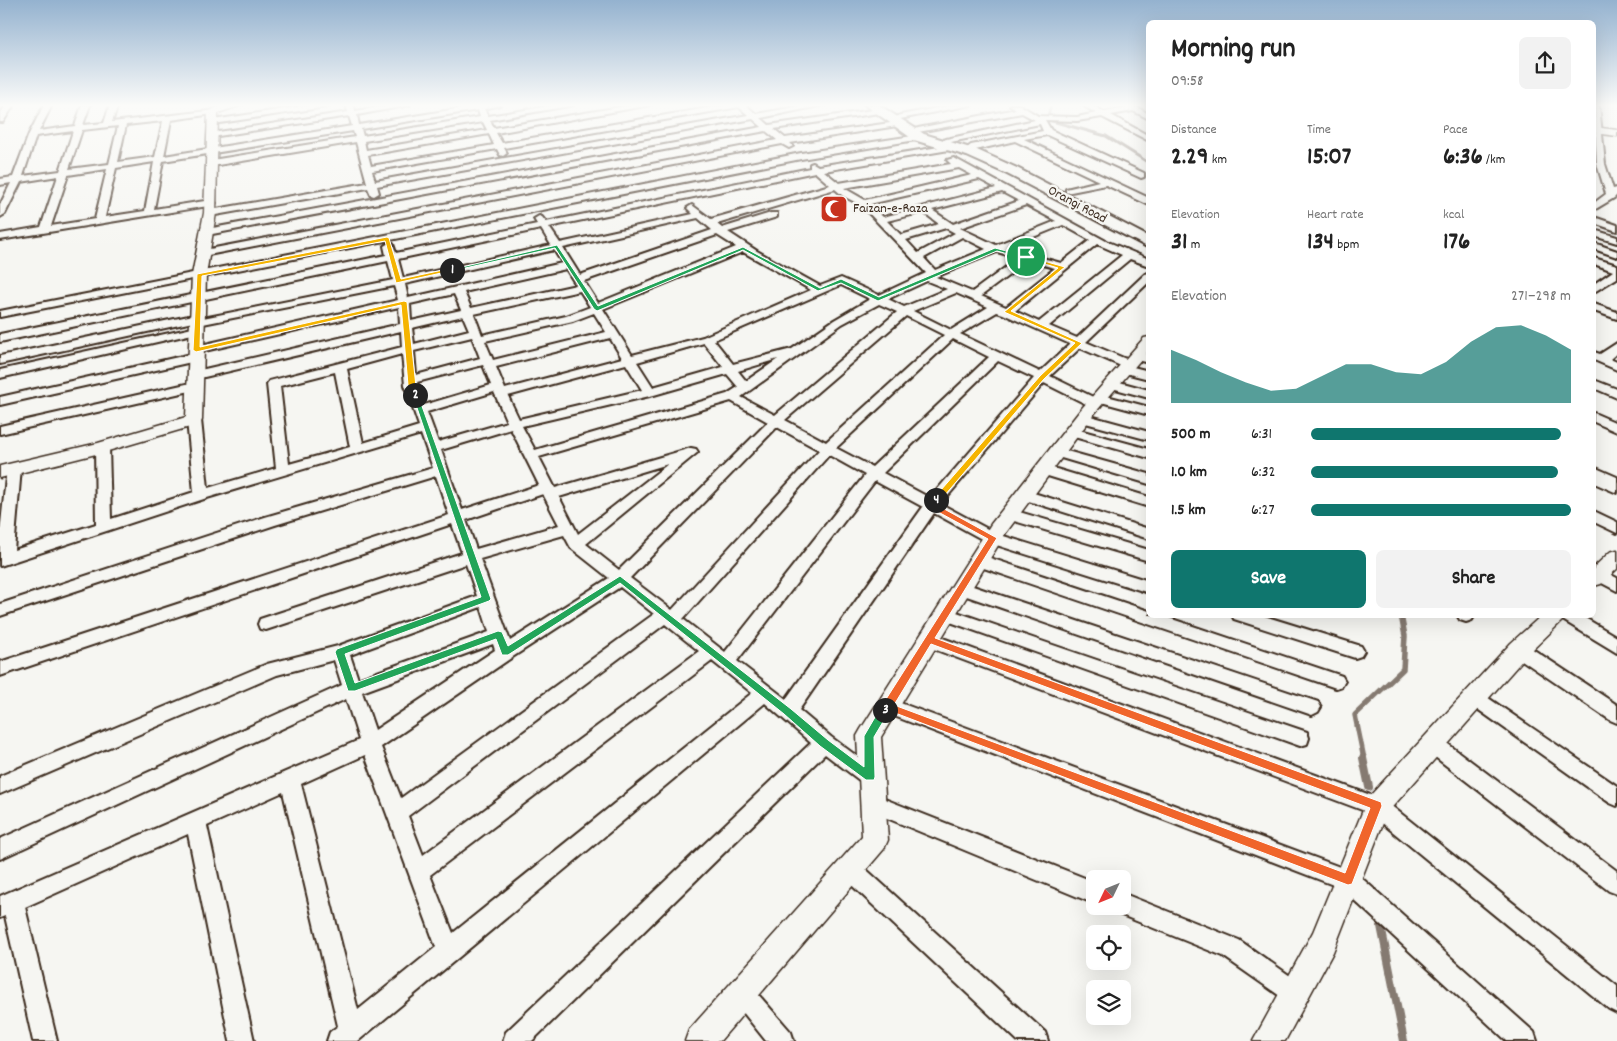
<!DOCTYPE html>
<html lang="en">
<head>
<meta charset="utf-8">
<style>
	body { margin:0; font-family:Dekko,sans-serif; background:#f2f2f2; color:#222; height:100vh; display:flex; flex-direction:column; font-size:19px; white-space:nowrap }
	* { box-sizing:border-box; margin:0 }
	p { font-size:16px; color:#767676 }
	.icon { flex:none; width:28px; height:28px; fill:none; stroke:currentColor; stroke-width:2; stroke-linecap:round; stroke-linejoin:round }
	.map { position:relative; flex:1; overflow:hidden }
	.drawer { position:absolute; left:1146px; top:20px; width:450px; height:598px; display:flex; flex-direction:column; background:#fff; border-radius:8px; box-shadow:0 5px 20px #0002 }
	.drawer>* { flex:none }
	.needle { width:32px; rotate:227deg }
	.tools { position:absolute; left:1086px; top:870px; display:grid; gap:10px }
	.tools a { display:grid; place-items:center; width:45px; height:45px; border-radius:8px; background:#fff; box-shadow:0 5px 20px #0002; font-size:25px }
	.pin { position:absolute; display:grid; place-items:center; width:42px; height:42px; color:#fff; margin:-21px; border:2px solid #fff; border-radius:50%; box-shadow:0 1px 5px #0007 }
	.km { position:absolute; width:25px; height:25px; margin:-12px; border-radius:50%; background:#222; color:#fff; font-size:14px; line-height:25px; text-align:center }
	.round { display:grid; place-items:center; flex:none; width:52px; height:52px; border-radius:8px; background:#f2f2f2 }
	.summary { display:flex; align-items:center; justify-content:space-between; height:85px; padding:0 25px }
	h1 { font-size:28px; font-weight:700; line-height:38px }
	.metrics { display:grid; grid-template-columns:repeat(3,1fr); gap:8px; height:85px; padding:5px 25px }
	.metrics div { display:grid; align-content:center }
	.metrics b { font-size:25px; font-weight:700 }
	.metrics small { font-size:14px; font-weight:400 }
	.metrics p { font-size:14px }
	.chart { height:140px; padding:10px 25px }
	.chart p { display:flex; justify-content:space-between }
	.chart svg { width:100%; height:90px; margin-top:5px; fill:#0f766e; opacity:.7 }
	.action { display:flex; gap:10px; margin-top:auto; padding:10px 25px }
	.action a { flex:1; height:58px; border-radius:8px; background:#0f766e; color:#fff; font-size:20px; font-weight:700; line-height:58px; text-align:center }
	.action a+a { background:#f2f2f2; color:#222 }
	ul { padding:0 25px; list-style:none; font-size:16px }
	li { display:grid; grid-template-columns:80px 60px 1fr; align-items:center; height:38px }
	li i { height:12px; border-radius:6px; background:#0f766e }
	.map>svg:first-child { display:block }
</style>
</head>
<body>
<div class="map">
<svg width="1617" height="1041" viewBox="0 0 1617 1041">
	<rect width="100%" height="100%" fill="#f6f6f2"/>
	<filter id="ink" filterUnits="userSpaceOnUse"><feTurbulence type="fractalNoise" baseFrequency=".02" numOctaves="2"/><feDisplacementMap in="SourceGraphic" scale="10" xChannelSelector="R" yChannelSelector="G"/><feConvolveMatrix kernelMatrix="1 2 1 2 8 2 1 2 1" color-interpolation-filters="sRGB"/></filter>
	<g filter="url(#ink)">
		<g fill="none" stroke-linecap="round" stroke-linejoin="round">
			<path stroke="#857a71" stroke-width="3" d="M1051 105 1048 116 1052 121 1106 136 1149 163"/>
			<path stroke="#857a71" stroke-width="5.5" d="M1364 759 1355 715 1403 669 1405 636 1401 615"/>
			<path stroke="#857a71" stroke-width="8" d="M1363 758 1369 787
				M1380 921 1404 1041"/>
			<defs>
				<path id="minor" d="M6 105H14L3 122H0V114Z
					M44 105H52L39 131 75 126 82 105H90L83 125 104 123 110 105H118L112 122 216 110V114H213L171 120 164 156 352 126 349 116 212 137 208 135 212 133 348 112 346 105H354L355 111 390 105H410L357 115 359 125 481 105H500L484 109 488 116 555 105H574L490 120 494 128 632 105H650L496 133 502 143 725 105H746L756 114 806 105H824L761 118 769 125 879 109 883 111 879 113 774 129 785 138 897 122 901 124 897 126 790 143 793 146 789 148 782 144 203 256 199 255V251L777 140 766 131 207 235 202 232 207 229 762 127 753 119 377 186 379 193 374 196 371 195 368 188 210 216 205 213 210 210 367 183 356 142 212 166 208 163 212 160 355 137 353 131 163 161 154 209 211 200 216 203 214 205 0 240V234L41 227 58 176 21 182 5 214 0 217V205L11 183 0 185V179L13 177 29 134ZM739 107 748 115 375 181 372 171 497 149 500 155 503 156 507 153 504 148ZM478 110 480 117 363 136 361 129ZM163 121 155 157 118 162 126 125ZM483 122 487 130 366 150 364 141ZM118 126 109 164 69 169 82 130ZM73 131 60 171 23 176 36 136ZM489 134 494 145 371 166 368 155ZM154 162 145 211 105 217 116 168ZM107 169 95 219 51 226 68 175Z
					M310 105H330L326 107 213 124 209 122 213 120Z
					M953 105H971L900 119 896 117 900 115Z
					M1010 105H1020L1038 116 1077 117 1096 113 1082 105H1092L1104 112 1127 108 1123 105H1133L1149 114V119L1133 111 1111 115 1149 136V141L1102 117 1077 121 1045 120 1051 130 1144 173V177L1141 178 1047 135 1024 139 1149 198V205L1106 185 1066 193V189L1099 181 1015 141 971 151 967 148 971 145 1043 131 1040 124 946 143 942 141 946 139 1035 120 1022 113 918 132 914 130 918 128 1016 109Z
					M1594 105H1599L1605 164 1613 189 1617 188V195L1614 198 1594 210V203L1606 194 1597 164Z
					M919 135H922V139L801 159 0 317V311L801 153Z
					M952 145 956 147 955 149 824 171 839 183 951 164 947 160 954 158 1106 241 1149 259V266L1130 259 1049 326 1077 338 1145 274 1149 273V282L1086 342 1133 362 1135 365 1133 367 1149 371V379L1121 372 1119 369 1121 366 1080 348 1050 376 1093 397 1099 394 1149 407V415L1101 402 1100 406H1090L1044 383 941 504 997 534 1149 581V593L987 542 934 513 799 710 831 737 877 771 880 777 877 783 870 786 863 783 825 754 532 1041H503L506 1032 811 743 765 703 358 1041H327L330 1032 338 1026 283 792 207 826 254 1041H230L188 834 25 907 57 1041H33L5 916 0 918V896L359 740 346 699 0 859V839L342 685 334 660 277 675 0 794V776L267 664 338 646 477 596 466 564 266 630 260 629 258 624 260 619 462 553 452 524 0 676V662L449 515 436 476 275 525 0 616V604L265 517 433 468 421 434 207 498 0 566V533L7 468 9 465H19L21 468 14 550 96 524 95 447 97 444H107L109 447 111 519 194 492 187 420 189 417 194 416 201 420 208 488 276 468 267 384 269 381 402 347 401 331 196 379 190 375 196 371 400 324 399 307 196 353 202 357 196 361 0 405V397L196 353 190 350 192 347 398 300 394 286 198 325 194 324 193 322 0 364V356L198 314 202 315 203 318 393 280 388 261 0 342V334L386 255 384 246 389 243 393 244 396 253 537 224 534 219 539 216 542 217 546 222 810 168V164L813 163 818 166ZM959 168 972 175 865 200 844 188ZM815 172 830 185 711 219 692 205 687 208 693 214 560 243 549 227ZM979 179 996 188 883 217 870 204ZM835 189 843 196 861 205 926 273 879 295 841 278 820 286 757 251 728 232 777 217V213H771L722 228 717 224ZM1002 192 1019 201 953 224 932 210ZM1026 205 1056 221 996 245 960 228ZM923 212 939 224 901 235 887 221ZM698 218 712 230 580 275 563 248ZM1063 225 1090 240 1061 263 1006 248ZM946 228 955 233 918 253 906 240ZM541 229 551 245 403 278 398 259ZM717 235 736 247 598 303 584 281ZM962 237 986 249 935 270 924 258ZM1097 244 1122 255 1039 322 1015 311ZM554 250 562 263 408 298 405 284ZM743 252 811 290 703 337 632 355 603 309ZM997 252 1018 258 972 292 936 277ZM1028 261 1055 268 1006 307 981 296ZM566 269 576 285 471 308 464 292ZM927 281 947 289 904 307 888 299ZM841 285 870 299 834 320 792 349 733 364 714 340ZM580 291 590 307 566 316 482 335 474 314ZM956 293 988 307 951 330 913 311ZM454 294 461 310 411 321 410 304ZM879 304 897 312 775 415 741 397 842 324ZM997 312 1003 314 1070 344 1040 372 960 334ZM594 313 606 332 493 360 485 341 573 321ZM463 316 469 330 414 344 412 328ZM906 316 944 335 826 442 785 420ZM472 337 480 358 416 375 414 351ZM610 338 622 358 505 389 496 367ZM953 339 989 357 872 467 836 448ZM704 343 723 367 653 387 637 362ZM402 354 405 385 419 426 363 443 347 369ZM778 359 746 381 738 371ZM998 361 1034 378 930 498 883 473ZM626 364 642 390 519 419 508 396ZM483 365 491 385 424 405 417 382ZM335 372 350 447 289 464 280 386ZM727 374 738 387 727 394 535 450 522 426 654 395ZM494 392 507 422 438 442 427 412ZM731 401 768 422 619 570 586 544 698 452 696 449 691 448 555 488 539 457ZM777 427 819 450 672 610 630 578ZM511 429 539 485 462 510 441 450ZM829 455 865 475 725 652 683 619ZM668 464 578 534 559 497ZM875 481 923 507 786 699 737 661ZM543 494 559 525 476 549 466 520ZM564 535 571 548 609 578 510 641 480 559ZM620 587 654 614 401 798 381 747 511 658ZM481 607 489 632 358 679 350 655ZM665 624 699 651 423 855 408 816ZM493 644 495 650 375 730 362 692ZM712 661 752 693 453 933 430 875ZM365 755 436 947 358 1010 301 784Z
					M1594 217 1617 225V231L1594 223Z
					M1594 230 1617 237V243L1594 236Z
					M1594 243 1617 251V257L1594 249Z
					M1594 258 1617 265V278L1594 292V284L1613 271 1594 264Z
					M1594 304 1617 312V319L1594 311Z
					M197 327 203 330 201 332 0 378V370Z
					M1617 343V353L1610 359 1617 362V370L1594 360V352L1600 354Z
					M1136 352 1149 355V363L1132 359 1130 356Z
					M1112 380 1149 390V398L1108 387 1106 384Z
					M1594 380 1617 389V398L1594 388Z
					M195 382 199 383 201 386 199 389 0 434V426Z
					M1594 413 1617 423V432L1594 422Z
					M1083 414 1149 432V440L1078 421 1076 418 1078 415Z
					M1072 428 1149 449V458L1067 435 1065 432Z
					M1056 448 1149 474V484L1051 455 1049 452 1051 449Z
					M1043 465 1149 497V507L1038 473 1036 470 1038 467Z
					M1024 490 1149 529V539L1019 498 1017 495 1019 492Z
					M1009 509 1149 550V561L1004 518 1002 514 1004 510Z
					M1594 511 1617 522V533L1594 522Z
					M978 554 1149 611V615H1160L1342 676 1345 681 1342 686 1336 688 972 564 970 560 972 556Z
					M1594 566 1617 578V591L1594 579Z
					M961 582 1318 702 1321 707 1318 712 1312 715 955 592 953 588 955 584Z
					M945 608 1307 732 1309 738 1307 744 1300 746 939 618 937 614 939 610Z
					M1232 615H1261L1361 646 1364 651 1361 656 1355 658 1234 619Z
					M1457 615H1474V616L1472 620 1466 622 1460 620Z
					M1559 615H1580L1617 637V653L1561 619Z
					M929 633 1384 800 1617 986V1013L1609 1009 1370 813 923 645 920 640 923 635Z
					M1519 642 1525 644 1617 705V723L1610 720 1513 654 1510 649 1513 644Z
					M1475 690 1481 693 1617 786V806L1610 803 1469 703 1466 698 1469 693Z
					M887 698 1356 873 1534 1032 1537 1041H1507L1341 888 881 711 878 706 881 701Z
					M1433 736 1440 738 1617 871V894L1609 891 1426 750 1424 744 1426 738Z
					M872 794 1095 882V904L865 809 862 803 865 797Z
					M850 859 858 862 1045 1032 1048 1041H1018L842 876 839 869 842 862Z
					M1122 893 1239 940 1303 985 1307 993 1303 1001 1295 1005 1287 1001 1223 956 1114 912 1112 906H1122Z
					M742 981 750 985 791 1032 794 1041H766L734 1001 730 993 734 985Z"/>
				<path id="tertiary" d="M221 105H242L218 113 216 213 206 275 202 420 200 424 108 451 0 478V466L98 443 186 417 192 275 204 213 208 112Z
					M1594 127 1617 130V136L1594 133Z
					M1149 337V350L1094 414 1005 534 881 737 888 840 884 849 720 1041H685L689 1030 862 836 857 736 861 729 991 524 1082 408 1144 338Z
					M1617 550V569L1601 584 1594 586V567L1610 552Z
					M1542 615H1565L1562 621 1527 655 1387 813 1333 952 1285 1041H1253L1313 932 1368 798 1511 643Z"/>
				<path id="primary" d="M865 105H879L924 134 977 150 1017 168 1149 237V248L1007 174 967 156 914 140Z
					M1594 467 1617 477V493L1594 483Z"/>
			</defs>
			<use href="#minor" stroke="#3b2a1e" stroke-width="4"/>
			<use href="#tertiary" stroke="#3b2a1e" stroke-width="3"/>
			<use href="#primary" stroke="#3b2a1e" stroke-width="4"/>
			<use href="#minor" fill="#f6f6f2" fill-rule="evenodd"/>
			<use href="#tertiary" fill="#f6f6f2" fill-rule="evenodd"/>
			<use href="#primary" fill="#f6f6f2" fill-rule="evenodd"/>
		</g>
	</g>
	<linearGradient id="sky" x2="0" y2="1"><stop stop-color="#94b2cf"/><stop offset="0.42" stop-color="#fbfbf9"/><stop offset="1" stop-color="#fbfbf9" stop-opacity="0"/></linearGradient>
	<rect width="1617" height="251" fill="url(#sky)"/>
	<path fill="#22a559" stroke="#fff" d="M557 245 598 306 743 247 820 288 841 279 879 297 995 248 1029 257 1026 259 997 251 878 301 841 283 818 291 743 250 597 311 594 309 555 248 452 271 449 270Z"/>
	<path fill="#f5b400" stroke="#fff" d="M387 237 389 238 401 279 452 268 455 270 396 283 385 241 202 276 200 347 404 301 407 302 417 396H412L408 385 401 305 196 352 193 350 197 274Z"/>
	<path fill="#22a559" stroke="#fff" d="M412 393 418 395 491 599 489 601 345 654 355 683 498 631 502 632 508 646 620 576 791 709 828 740 864 767V736L881 707H888L890 710 874 737 875 777 874 780H866L820 746 784 714 620 583 508 655H502L496 639 355 691H348L335 652 337 649 481 597Z"/>
	<path fill="#f0652b" stroke="#fff" fill-rule="evenodd" d="M934 498 940 500 937 505 997 538 935 638 1381 802 1382 806 1352 884 1348 885 890 711 885 714 881 713V707L988 539 929 507 928 506ZM931 644 1370 808 1345 873 894 705Z"/>
	<path fill="#f5b400" stroke="#fff" d="M1026 256 1065 267 1011 311 1082 343 1044 379 939 502H934V498L1040 376 1075 343 1004 312 1058 268 1025 258Z"/>
	<defs>
		<symbol id="mosque-square" viewBox="-11 -11 22 22"><rect x="-9" y="-9" width="18" height="18" rx="4" fill="#c8321e" stroke="#f6f6f2"/><path d="M3.5-4.9A6 6 0 1 0 3.5 4.9A5 5 0 1 1 3.5-4.9Z" fill="#fff"/></symbol>
	</defs>
	<g fill-rule="evenodd">
		<use href="#mosque-square" x="818" y="193" width="32" height="32"/>
	</g>
	<g text-anchor="middle" dominant-baseline="central" stroke-width="5" stroke-linejoin="round" paint-order="stroke">
		<g font-size="14" fill="#3b2a1e" stroke="#f6f6f2">
			<text transform="translate(1077 205) rotate(28)">Orangi Road</text>
		</g>
		<g font-size="14" fill="#3b2a1e" stroke="#f6f6f2" text-anchor="start">
			<text x="853" y="209">Faizan-e-Raza</text>
		</g>
	</g>
</svg>
<div class="tools">
<a><svg class="needle" viewBox="-14 -14 28 28"><path d="M0-13l5 13h-10z" fill="#e53935"/><path d="M0 13l5-13h-10z" fill="#767676"/></svg></a>
<a><svg class="icon" aria-label="locate" viewBox="0 0 24 24"><circle cx="12" cy="12" r="6"/><path d="M12 2v4M12 18v4M2 12h4M18 12h4"/></svg></a>
<a><svg class="icon" aria-label="layers" viewBox="0 0 24 24"><path d="M12 4l9 5-9 5-9-5zM3 14l9 5 9-5"/></svg></a>
</div>
<div class="pin" style="left:1026px;top:257px;background:#1e9e55"><svg class="icon" aria-label="arrive" viewBox="0 0 24 24"><path d="M6 21V4h12l-3 4 3 4H6"/></svg></div>
<b class="km" style="left:452px;top:270px">1</b>
<b class="km" style="left:415px;top:395px">2</b>
<b class="km" style="left:885px;top:710px">3</b>
<b class="km" style="left:936px;top:500px">4</b>
<section class="drawer">
<div class="summary"><div><h1>Morning run</h1><p>09:58</p></div><a class="round"><svg class="icon" aria-label="share" viewBox="0 0 24 24"><path d="M12 15V3M7 8l5-5 5 5M5 13v7h14v-7"/></svg></a></div>
<div class="metrics">
<div><p>Distance</p><b>2.29<small> km</small></b></div>
<div><p>Time</p><b>15:07</b></div>
<div><p>Pace</p><b>6:36<small> /km</small></b></div>
</div>
<div class="metrics">
<div><p>Elevation</p><b>31<small> m</small></b></div>
<div><p>Heart rate</p><b>134<small> bpm</small></b></div>
<div><p>kcal</p><b>176</b></div>
</div>
<div class="chart"><p><span>Elevation</span>271–298 m</p>
<svg viewBox="0 0 160 44" preserveAspectRatio="none"><path d="M0 44V18L10 23L20 29L30 34L40 38L50 37L60 31L70 25L80 25L90 29L100 30L110 24L120 14L130 7L140 6L150 11L160 18V44z"/></svg>
</div>
<ul>
<li><b>500 m</b>6:31<i style="width:96%"></i></li>
<li><b>1.0 km</b>6:32<i style="width:95%"></i></li>
<li><b>1.5 km</b>6:27<i style="width:100%"></i></li>
</ul>
<div class="action"><a>Save</a><a>Share</a></div>
</section>
</div>
</body>
</html>
